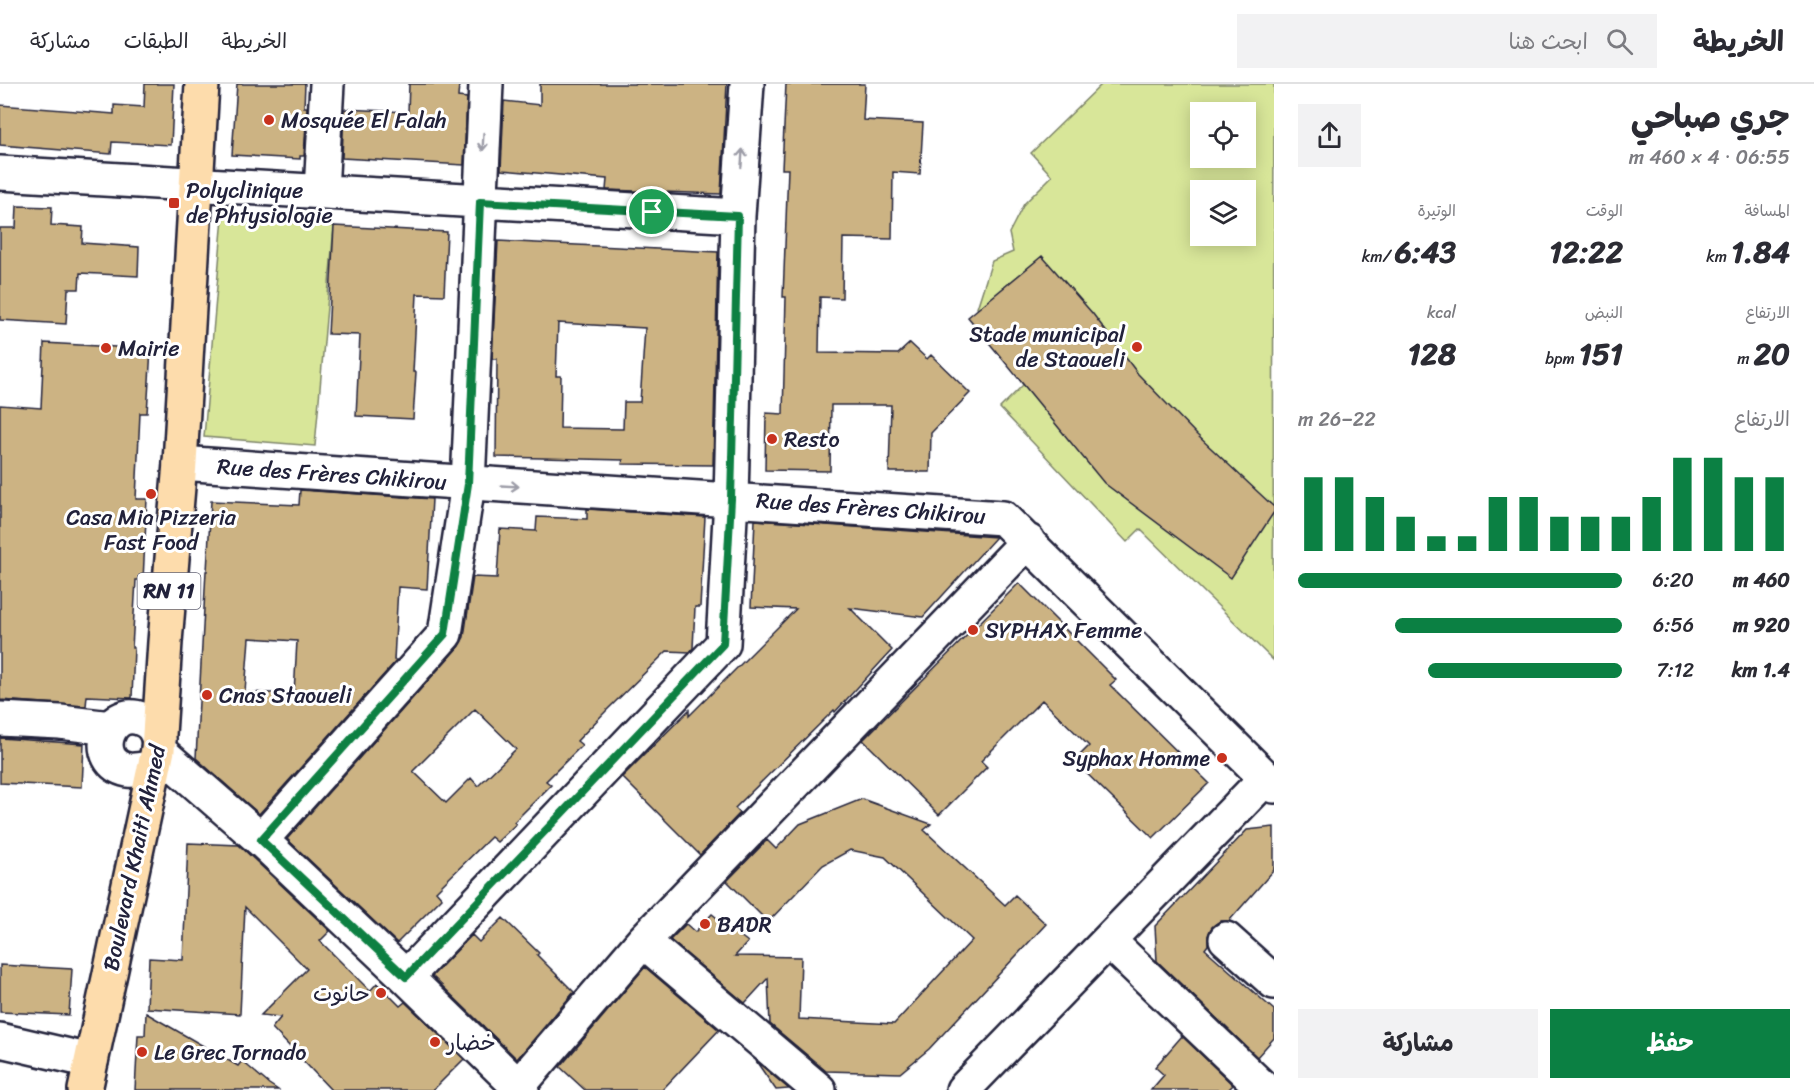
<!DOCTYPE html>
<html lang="ar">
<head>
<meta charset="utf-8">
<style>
	body { margin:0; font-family:Sriracha,"Playpen Sans Arabic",sans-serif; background:#f2f2f3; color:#2b2b33; direction:rtl; height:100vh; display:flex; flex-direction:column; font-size:22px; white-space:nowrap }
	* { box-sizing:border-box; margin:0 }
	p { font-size:20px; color:#7c7c81 }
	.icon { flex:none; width:33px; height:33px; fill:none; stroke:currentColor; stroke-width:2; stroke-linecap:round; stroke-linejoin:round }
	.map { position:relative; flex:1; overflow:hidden; direction:ltr }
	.details { display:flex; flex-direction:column; background:#fff; width:540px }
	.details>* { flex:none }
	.fabs { position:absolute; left:1190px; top:18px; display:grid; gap:12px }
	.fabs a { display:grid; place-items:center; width:66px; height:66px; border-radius:0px; background:#fff; box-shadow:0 3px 15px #0003; font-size:30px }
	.pin { position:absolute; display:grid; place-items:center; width:51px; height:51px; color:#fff; margin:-26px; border:3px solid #fff; border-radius:50%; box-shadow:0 2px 6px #0007 }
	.round { display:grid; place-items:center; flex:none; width:63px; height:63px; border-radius:0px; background:#f2f2f3 }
	.summary { display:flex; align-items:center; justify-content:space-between; height:102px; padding:0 24px }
	h1 { font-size:33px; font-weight:700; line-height:45px }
	.metrics { display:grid; grid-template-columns:repeat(3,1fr); gap:9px; height:102px; padding:6px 24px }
	.metrics div { display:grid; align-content:center }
	.metrics b { font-size:30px; font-weight:700 }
	.metrics small { font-size:16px; font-weight:400 }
	.metrics p { font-size:16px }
	.chart { height:168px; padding:12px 24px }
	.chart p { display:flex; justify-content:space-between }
	.chart svg { width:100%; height:108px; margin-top:6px; stroke:#0b8043; stroke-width:6 }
	.primary-button { display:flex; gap:12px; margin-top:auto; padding:12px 24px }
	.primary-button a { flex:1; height:69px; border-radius:0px; background:#0b8043; color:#fff; font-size:24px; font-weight:700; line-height:69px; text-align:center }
	.primary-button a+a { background:#f2f2f3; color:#2b2b33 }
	ul { padding:0 24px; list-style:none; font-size:20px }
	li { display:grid; grid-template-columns:96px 72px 1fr; align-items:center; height:45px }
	li i { height:15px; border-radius:8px; background:#0b8043 }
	header { display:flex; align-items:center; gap:36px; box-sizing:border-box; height:84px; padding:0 30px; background:#fff; border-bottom:2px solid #e1e1e2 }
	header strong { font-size:28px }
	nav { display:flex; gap:33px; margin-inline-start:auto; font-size:21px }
	.search { width:420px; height:54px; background:#f2f2f3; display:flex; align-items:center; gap:15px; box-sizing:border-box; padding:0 21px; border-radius:0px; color:#7c7c81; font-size:22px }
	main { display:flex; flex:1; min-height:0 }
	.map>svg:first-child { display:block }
</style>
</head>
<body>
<header>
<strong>الخريطة</strong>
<div class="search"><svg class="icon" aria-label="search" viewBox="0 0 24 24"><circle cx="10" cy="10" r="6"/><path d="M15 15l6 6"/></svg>ابحث هنا</div>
<nav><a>الخريطة</a><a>الطبقات</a><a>مشاركة</a></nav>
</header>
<main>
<section class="details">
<div class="summary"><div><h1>جري صباحي</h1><p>06:55 · 4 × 460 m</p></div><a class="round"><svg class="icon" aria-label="share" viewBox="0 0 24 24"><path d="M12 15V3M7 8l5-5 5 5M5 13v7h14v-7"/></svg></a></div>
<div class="metrics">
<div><p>المسافة</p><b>1.84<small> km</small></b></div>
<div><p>الوقت</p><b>12:22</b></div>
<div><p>الوتيرة</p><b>6:43<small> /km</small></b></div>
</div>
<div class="metrics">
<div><p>الارتفاع</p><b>20<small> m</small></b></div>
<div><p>النبض</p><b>151<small> bpm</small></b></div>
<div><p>kcal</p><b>128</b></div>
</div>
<div class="chart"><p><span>الارتفاع</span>22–26 m</p>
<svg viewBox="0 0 160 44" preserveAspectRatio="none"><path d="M5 44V14M15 44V14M25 44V22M35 44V30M45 44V38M55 44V38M65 44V22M75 44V22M85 44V30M95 44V30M105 44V30M115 44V22M125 44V6M135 44V6M145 44V14M155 44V14"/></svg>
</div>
<ul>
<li><b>460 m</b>6:20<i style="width:100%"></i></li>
<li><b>920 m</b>6:56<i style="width:70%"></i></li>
<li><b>1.4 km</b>7:12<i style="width:60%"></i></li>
</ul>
<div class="primary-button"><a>حفظ</a><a>مشاركة</a></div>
</section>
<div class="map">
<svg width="1274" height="1006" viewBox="0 0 1274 1006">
	<rect width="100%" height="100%" fill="#fff"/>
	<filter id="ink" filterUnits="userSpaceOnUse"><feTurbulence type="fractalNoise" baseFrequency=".0167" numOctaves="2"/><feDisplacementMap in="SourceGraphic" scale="12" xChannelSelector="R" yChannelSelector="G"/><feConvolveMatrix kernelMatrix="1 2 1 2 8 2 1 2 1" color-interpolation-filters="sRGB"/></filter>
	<g filter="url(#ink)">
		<path fill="#d8e699" stroke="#7d846a" stroke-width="1.5" fill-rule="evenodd" d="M1102 0H1274L1273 576 1140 445 1127 458 1000 324 1023 301 977 224 992 177 1013 168 1009 149 1024 120 1052 92 1031 69ZM1200 28H1245V74H1200ZM1200 106H1245V152H1200Z
			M223 133 334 142 315 362 204 353Z"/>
		<path fill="#ccb383" stroke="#22223b" stroke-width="1.5" fill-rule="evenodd" d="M145 0H174L171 61 112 58 111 70 0 61V21L114 30V21L144 23Z
			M237 0H305L304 23H307L304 72H300V75L232 71Z
			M409 0H459L458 13 467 14 464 81 342 74 344 25 408 28Z
			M540 0H727L721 110 606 106 607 95 501 86 504 17 540 21Z
			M786 0H865L863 36 923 39 920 90 893 88 892 155 843 154 842 214 820 213 819 269 898 270 910 259 927 275 931 271 970 309 931 349 930 388H889L891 321H831L830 387 765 386 766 329 783 330 786 213H783L788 85H782Z
			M17 122 52 123 51 141 83 143 82 159 139 163 138 192 80 189 79 205H68L66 240 0 236V144H16Z
			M334 142 447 148 444 211 417 210 413 288H416L413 335 356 332 360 251 328 250Z
			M498 157 718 168 713 381 622 380 623 376 496 373 497 275H492ZM558 239 645 244 640 318H624L623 345 560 344 561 292H556Z
			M1042 172 1093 230 1138 290 1197 351 1274 423V428L1231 494 1104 399 968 233Z
			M44 259 151 265 147 329H140L136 415H147L143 496H136L132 564H134L132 614 87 612 86 622 0 616V321L41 324Z
			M300 406 432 415 427 505 398 503 394 576H397L259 730 196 674 206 487H207L211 417 299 421ZM249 554 297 557 294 610 245 608Z
			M587 425 705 433 700 523H695L693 564 690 568 667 567 607 626 577 657 582 661 546 697 551 701 514 738 516 740 497 758 491 753 436 807 442 814 397 859 287 755 459 562 464 553 473 493 497 494 500 445 536 447 537 433 587 435ZM475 625 516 665 478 702 471 694 446 719 413 687Z
			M755 436 996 453 923 533 850 524 892 566 835 628 834 626 735 724 740 729 700 771 622 693 689 626V632L796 525 751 523Z
			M1019 499 1116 596 1110 601 1209 699 1153 754 1074 677 1089 662 1042 616 981 677 987 683 939 731 863 656Z
			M0 654 84 660 82 703 0 699Z
			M862 715 931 740 924 746 1005 821 1015 811 1046 840 929 965 900 989 826 987 770 940 768 894 745 919 670 856 686 840 695 848 712 830 748 858 735 872 801 873 799 935 894 940 972 856 885 773 850 766 823 781 768 838 727 797 767 756 776 765 800 740Z
			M1274 743V786L1229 837H1220L1212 843 1208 852V861L1205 865 1274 926V954L1257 973 1157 877 1155 842 1247 746Z
			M188 759 239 761 330 847 320 857 370 907 377 899 400 922 405 918 464 975 433 1006H331L272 944 281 933 261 931 307 885 245 823 240 930 147 924 149 874 183 876Z
			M503 834 539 869 537 871 574 908 517 975 432 892 472 851 479 858Z
			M0 881 72 885 69 931 0 928Z
			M645 883 719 946 662 1006H585L560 983Z
			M146 929 238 982 242 977 269 1000 278 1006H135L138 951H145Z
			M1182 952 1233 1001 1228 1006H1151L1164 991 1155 983Z
			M756 977 789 1005 776 1006Z"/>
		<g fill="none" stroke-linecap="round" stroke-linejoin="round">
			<defs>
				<path id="minor" d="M0 89 738 132
					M321 107 327 0
					M180 379C454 399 728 414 1003 434L1274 702
					M0 635 60 638 111 644
					M158 666 261 756 406 893 522 1006
					M155 683C147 684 137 687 128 686 90 679 106 621 142 635 152 639 156 646 159 656
					M261 756 445 550 468 400 486 0
					M1226 855 1274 898
					M1109 857 1265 1006
					M406 893 723 560 731 415 738 132 747 0
					M0 956 91 977
					M515 1006 643 857
					M819 1006 643 857 1028 457
					M963 1006 1266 694"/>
				<path id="highway" d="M85 1006 158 666 165 558 180 379 202 0"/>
			</defs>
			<use href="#minor" stroke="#22223b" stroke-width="38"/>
			<use href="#highway" stroke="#22223b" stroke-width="38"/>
			<use href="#minor" stroke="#fff" stroke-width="33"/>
			<use href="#highway" stroke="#fddcac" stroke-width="33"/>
		</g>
		<defs><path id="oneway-shaft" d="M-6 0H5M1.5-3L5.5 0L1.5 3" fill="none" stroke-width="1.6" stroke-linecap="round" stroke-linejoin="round" transform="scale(1.5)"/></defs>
		<g stroke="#9c9ca7">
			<use href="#oneway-shaft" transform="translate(483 58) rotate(93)"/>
			<use href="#oneway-shaft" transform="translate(742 74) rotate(-86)"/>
			<use href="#oneway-shaft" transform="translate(510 402) rotate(3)"/>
		</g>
	</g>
	<g fill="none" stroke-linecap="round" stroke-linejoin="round" filter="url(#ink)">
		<defs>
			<path id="route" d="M480 118 738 132 731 415 723 560 406 893 261 756 445 550 468 400Z"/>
		</defs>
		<use href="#route" stroke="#fff" stroke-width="12"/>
		<use href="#route" stroke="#0b8043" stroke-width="8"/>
	</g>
	<g fill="#c8321e" stroke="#fff" stroke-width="2">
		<circle cx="269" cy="36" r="6"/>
		<rect x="168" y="113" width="12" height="12" rx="3"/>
		<circle cx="1137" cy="263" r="6"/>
		<circle cx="106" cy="264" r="6"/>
		<circle cx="772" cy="355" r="6"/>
		<circle cx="151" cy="410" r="6"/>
		<circle cx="973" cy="546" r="6"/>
		<circle cx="207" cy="611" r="6"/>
		<circle cx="1222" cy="674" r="6"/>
		<circle cx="705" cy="840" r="6"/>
		<circle cx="381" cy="909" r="6"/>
		<circle cx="435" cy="958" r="6"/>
		<circle cx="142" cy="968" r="6"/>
	</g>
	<g text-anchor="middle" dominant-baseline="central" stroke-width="6" stroke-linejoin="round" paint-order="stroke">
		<rect fill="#fff" stroke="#646476" stroke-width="1.5" x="137.5" y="489" width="63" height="36" rx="4.5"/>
		<g font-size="21" font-weight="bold" fill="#22223b">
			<text x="169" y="507">RN 11</text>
		</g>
		<g font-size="22" fill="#22223b" stroke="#fff" text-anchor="start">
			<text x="281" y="36">Mosquée El Falah</text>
			<text x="186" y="106">Polyclinique<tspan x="186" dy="25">de Phtysiologie</tspan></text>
			<text x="1125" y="250" text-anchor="end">Stade municipal<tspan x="1125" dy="25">de Staoueli</tspan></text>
			<text x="118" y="264">Mairie</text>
			<text x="784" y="355">Resto</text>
			<text x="151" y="433" text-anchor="middle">Casa Mia Pizzeria<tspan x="151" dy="25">Fast Food</tspan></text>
			<text x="985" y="546">SYPHAX Femme</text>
			<text x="219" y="611">Cnas Staoueli</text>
			<text x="1210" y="674" text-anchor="end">Syphax Homme</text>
			<text x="717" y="840">BADR</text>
			<text x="369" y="909" text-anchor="end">حانوت</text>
			<text x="447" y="958">خضار</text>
			<text x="154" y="968">Le Grec Tornado</text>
		</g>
		<g font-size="22" fill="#22223b" stroke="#fff">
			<text transform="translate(332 390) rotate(4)">Rue des Frères Chikirou</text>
			<text transform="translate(871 424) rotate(4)">Rue des Frères Chikirou</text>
			<text transform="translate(134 774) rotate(-78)">Boulevard Khaiti Ahmed</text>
		</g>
	</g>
</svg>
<div class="fabs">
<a><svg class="icon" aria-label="locate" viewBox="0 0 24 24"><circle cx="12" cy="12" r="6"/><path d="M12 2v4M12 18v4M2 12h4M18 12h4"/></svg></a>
<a><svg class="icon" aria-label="layers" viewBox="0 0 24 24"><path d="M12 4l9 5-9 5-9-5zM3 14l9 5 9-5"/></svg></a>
</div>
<div class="pin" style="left:652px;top:128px;background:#1e9e55"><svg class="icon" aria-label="arrive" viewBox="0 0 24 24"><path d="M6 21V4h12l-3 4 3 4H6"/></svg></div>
</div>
</main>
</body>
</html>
